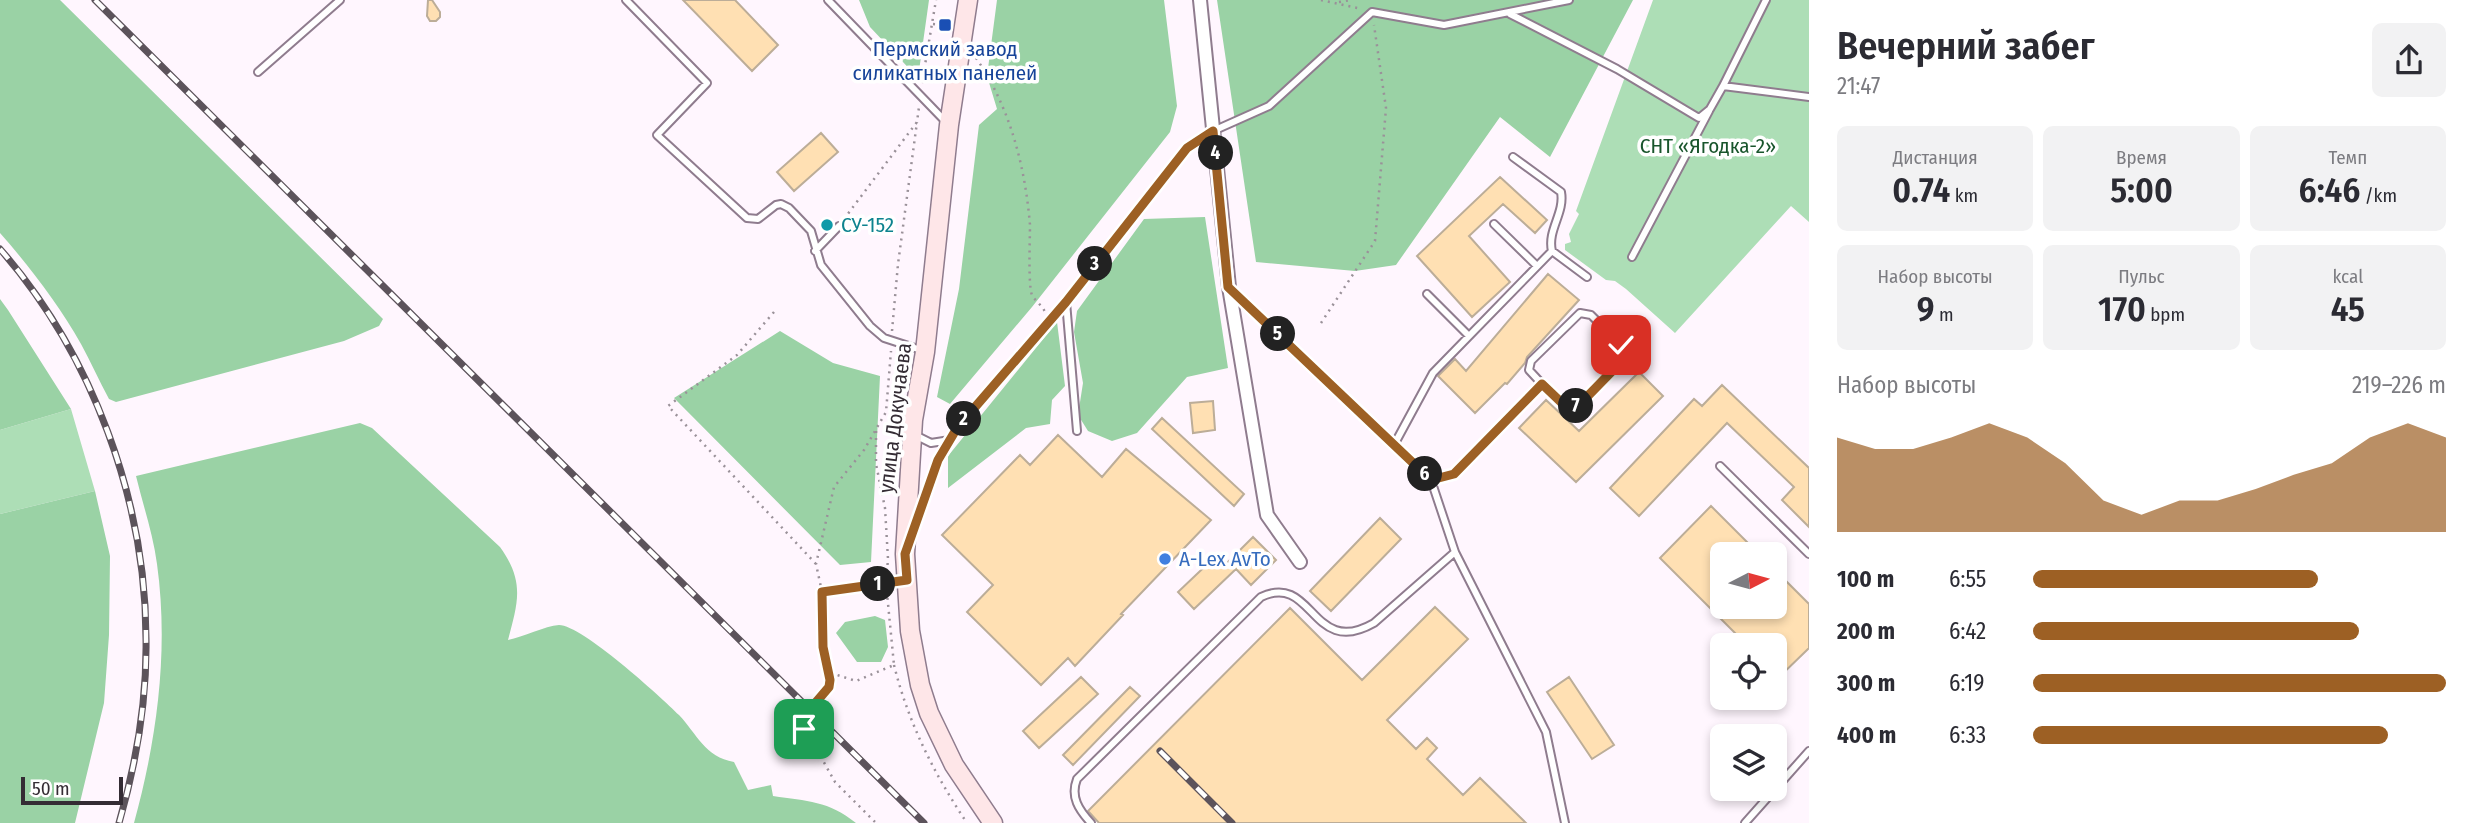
<!DOCTYPE html>
<html lang="ru">
<head>
<meta charset="utf-8">
<style>
	body { margin:0; font-family:"Fira Sans Condensed",sans-serif; background:#f2f2f3; color:#2b2b33; height:100vh; display:flex; flex-direction:column; font-size:26px; white-space:nowrap }
	* { box-sizing:border-box; margin:0 }
	p { font-size:23px; color:#7c7c81 }
	.icon { flex:none; width:38px; height:38px; fill:none; stroke:currentColor; stroke-width:2; stroke-linecap:round; stroke-linejoin:round }
	.map { position:relative; flex:1; overflow:hidden }
	.sheet { display:flex; flex-direction:column; background:#fff; width:665px }
	.sheet>* { flex:none }
	.needle { width:46px; rotate:84deg }
	.controls { position:absolute; left:1710px; top:542px; display:grid; gap:14px }
	.controls a { display:grid; place-items:center; width:77px; height:77px; border-radius:10px; background:#fff; box-shadow:0 4px 10px #0003; font-size:35px }
	.scale { position:absolute; left:21px; bottom:18px; width:102px; box-sizing:border-box; padding-left:7px; border:4px solid #342c34; border-top:0; font-size:19px; line-height:24px; white-space:nowrap; color:#342c34; -webkit-text-stroke:5px #fff; paint-order:stroke }
	.pin { position:absolute; display:grid; place-items:center; width:60px; height:60px; color:#fff; margin:-30px; border-radius:14px; box-shadow:0 4px 10px #0006 }
	.km { position:absolute; width:35px; height:35px; margin:-18px; border-radius:50%; background:#222; color:#fff; font-size:19px; line-height:35px; text-align:center }
	.round { display:grid; place-items:center; flex:none; width:74px; height:74px; border-radius:10px; background:#f2f2f3 }
	.overview { display:flex; align-items:center; justify-content:space-between; height:119px; padding:0 28px }
	h1 { font-size:38px; font-weight:600; line-height:52px }
	.metrics { display:grid; grid-template-columns:repeat(3,1fr); gap:10px; height:119px; padding:7px 28px }
	.metrics div { display:grid; align-content:center; border-radius:10px; background:#f2f2f3; text-align:center }
	.metrics b { font-size:35px; font-weight:600 }
	.metrics small { font-size:19px; font-weight:400 }
	.metrics p { font-size:19px }
	.chart { height:196px; padding:14px 28px }
	.chart p { display:flex; justify-content:space-between }
	.chart svg { width:100%; height:126px; margin-top:7px; fill:#9d6024; opacity:.7 }
	ul { padding:0 28px; list-style:none; font-size:23px }
	li { display:grid; grid-template-columns:112px 84px 1fr; align-items:center; height:52px }
	li i { height:18px; border-radius:9px; background:#9d6024 }
	main { display:flex; flex:1; min-height:0 }
	.map>svg:first-child { display:block }
</style>
</head>
<body>
<main>
<div class="map">
<svg width="1809" height="823" viewBox="0 0 1809 823">
	<rect width="100%" height="100%" fill="#fff6fe"/>
	<path fill="#addeb6" d="M1653 0H1809V222L1791 206 1675 333 1626 289 1615 281 1606 280 1565 250V244L1571 242 1569 234 1579 214 1576 211Z
		M71 409 95 491 0 514V430Z"/>
	<path fill="#9ad2a5" d="M0 0H60L383 319 379 326 344 341 116 402 109 399C99 381 91 362 81 344 59 305 30 267 0 233Z
		M859 0H929L918 78 870 27Z
		M997 0H1164L1177 106 1170 132 1032 307 950 404 937 397 959 289 979 125 997 109 987 76Z
		M1217 0H1633L1550 157 1500 117 1396 265 1355 271 1256 262Z
		M1205 217 1228 368 1187 377 1137 433 1112 441 1088 431 1078 415 1083 383 1074 332 1077 311 1144 219Z
		M0 299 8 310 71 409 0 430Z
		M1057 322 1065 386 1052 400 1050 424 1026 428 948 488V456Z
		M780 331 833 363 880 376 871 562 840 565 674 398Z
		M360 423 372 428 500 547C525 582 518 602 508 640 523 637 545 626 559 625 582 625 661 697 679 715 697 734 705 757 734 762L748 790 771 785 773 796C807 801 829 801 856 823H134C157 739 169 651 157 564 153 534 143 505 136 476Z
		M95 491 110 556 109 635 104 703 75 823H0V514Z
		M875 616 885 620 888 647 881 662H857L836 633 845 622Z"/>
	<path fill="#ffe0b3" stroke="#bcad98" stroke-width="2" d="M428 0H432L440 12V17L436 21H430L427 16Z
		M683 0H735L778 45 752 71Z
		M821 133 838 152 794 191 777 172Z
		M1500 177 1547 220 1535 233 1503 204 1469 236 1510 282 1472 317 1417 256Z
		M1548 274 1579 300 1527 357 1525 363 1507 384 1505 383 1475 413 1438 376 1455 359 1466 371Z
		M1639 372 1663 396 1576 482 1519 428 1546 400 1579 431Z
		M1722 385 1809 468V527L1782 500 1794 487 1727 423 1639 516 1610 488 1694 399 1702 406Z
		M1213 401 1215 430 1193 433 1190 403Z
		M1162 418 1244 494 1234 506 1152 429Z
		M1058 435 1102 477 1126 449 1211 520 1121 614 1123 615 1075 666 1068 658 1041 685 967 612 993 585 942 535 1020 455 1030 465Z
		M1711 506 1760 555H1722V607H1774V569L1809 604V648L1774 682V646H1748L1660 558Z
		M1380 518 1401 539 1331 611 1310 591Z
		M1253 537 1276 560 1251 585 1236 569 1194 609 1178 592 1217 555 1226 564Z
		M1435 607 1468 639 1387 720 1416 749 1427 738 1437 748 1427 759 1463 795 1480 778 1526 823H1099L1088 811 1290 608 1362 680Z
		M1081 677 1098 694 1039 748 1023 731Z
		M1569 677 1614 745 1592 759 1547 692Z
		M1130 687 1140 696 1073 765 1063 755Z"/>
	<g fill="none" stroke-linecap="round" stroke-linejoin="round">
		<defs>
			<path id="lane" d="M626 0 707 83 657 135 747 218 758 219 776 205 781 204 789 208 811 231 821 265 870 326 884 338 924 351
				M828 0 946 122
				M1510 14 1617 69 1699 118 1710 109 1723 86 1809 97
				M258 72 340 0
				M1723 86 1766 0
				M1513 157 1561 192C1565 213 1547 230 1552 251
				M1494 224 1537 266
				M815 251 839 226
				M1632 257 1709 111
				M1232 290 1431 480 1455 552 1546 732 1565 823
				M1427 294 1469 336
				M1066 302 1077 431
				M915 435 931 443 950 440
				M1394 445 1433 373 1552 251 1587 277
				M1720 466 1809 554
				M1431 480 1454 474 1542 384 1564 406 1574 408 1579 405 1621 362 1624 351 1621 345 1591 315 1580 313 1531 361 1529 370 1542 384
				M914 529 938 460 957 428 1066 302 1187 147 1213 131 1269 106 1372 12 1444 25 1569 0
				M1091 823C1079 810 1070 797 1077 779L1261 597C1314 572 1311 659 1374 623L1455 552
				M1745 823 1809 751"/>
			<path id="street" d="M1200 0 1229 287 1267 515 1300 562"/>
			<path id="secondary" d="M968 0 949 125 925 352 913 420 905 554 910 631 920 685 929 713 954 765 993 823"/>
		</defs>
		<use href="#lane" stroke="#8f7c8e" stroke-width="10"/>
		<use href="#street" stroke="#8f7c8e" stroke-width="16"/>
		<use href="#secondary" stroke="#8f7c8e" stroke-width="21"/>
		<path stroke="#9a9199" stroke-width="2.5" stroke-dasharray="2 5" stroke-linecap="butt" d="M1321 0 1362 9
			M1339 2 1351 0
			M933 24 945 25
			M976 58C1010 107 1025 166 1030 225 1030 238 1028 286 1032 295 1035 301 1042 305 1045 312
			M922 83 936 0
			M844 219 917 122 919 107
			M774 312 737 355 668 406 816 564
			M1321 323 1375 241 1386 108 1374 25
			M892 331 898 264 917 122
			M876 431V464L885 508 888 559 886 583 894 665 856 681 828 672 823 647 822 592 886 583 893 582
			M822 592 816 564 834 487 864 450 886 412 891 351
			M894 665C908 722 934 774 967 823
			M828 672 829 687 806 714 804 729 807 738 817 750 835 782 876 823"/>
		<use href="#lane" stroke="#fff" stroke-width="6"/>
		<use href="#street" stroke="#fff" stroke-width="12"/>
		<use href="#secondary" stroke="#fee6e8" stroke-width="18"/>
		<defs>
			<path id="rail" d="M95 0 924 823
				M0 249C92 354 146 500 146 639 147 701 136 764 119 823
				M1160 751 1232 823"/>
		</defs>
		<use href="#rail" stroke="#5c535b" stroke-width="7"/>
		<use href="#rail" stroke="#fff" stroke-width="4.5" stroke-dasharray="13" stroke-linecap="butt"/>
	</g>
	<g fill="none" stroke-linecap="round" stroke-linejoin="round">
		<defs>
			<path id="route" d="M804 729 806 714 829 687 830 680 823 647 822 592 907 580 905 554 938 460 957 428 1066 302 1187 148 1213 131 1228 287 1431 480 1454 474 1542 384 1564 405 1569 408 1579 405 1621 362 1624 356 1621 345"/>
		</defs>
		<use href="#route" stroke="#fff" stroke-width="14"/>
		<use href="#route" stroke="#9d6024" stroke-width="9"/>
	</g>
	<rect fill="#1a4fb4" stroke="#fff" stroke-width="2.5" x="938" y="18" width="14" height="14" rx="3.5"/>
	<circle fill="#0f9aa8" stroke="#fff" stroke-width="2.5" cx="827" cy="225" r="7"/>
	<circle fill="#3f7fe0" stroke="#fff" stroke-width="2.5" cx="1165" cy="559" r="7"/>
	<g text-anchor="middle" dominant-baseline="central" stroke-width="7" stroke-linejoin="round" paint-order="stroke">
		<g font-size="21" fill="#164399" stroke="#fff">
			<text x="945" y="49">Пермский завод<tspan x="945" dy="24">силикатных панелей</tspan></text>
		</g>
		<g font-size="21" fill="#19552c" stroke="#fff">
			<text x="1708" y="146">СНТ «Ягодка-2»</text>
		</g>
		<g font-size="21" fill="#0d838f" stroke="#fff" text-anchor="start">
			<text x="841" y="225">СУ-152</text>
		</g>
		<g font-size="21" fill="#342c34" stroke="#fff">
			<text transform="translate(895 418) rotate(-83)">улица Докучаева</text>
		</g>
		<g font-size="21" fill="#366cbe" stroke="#fff" text-anchor="start">
			<text x="1179" y="559">A-Lex AvTo</text>
		</g>
	</g>
</svg>
<div class="controls">
<a><svg class="needle" viewBox="-14 -14 28 28"><path d="M0-13l5 13h-10z" fill="#e53935"/><path d="M0 13l5-13h-10z" fill="#7c7c81"/></svg></a>
<a><svg class="icon" aria-label="locate" viewBox="0 0 24 24"><circle cx="12" cy="12" r="6"/><path d="M12 2v4M12 18v4M2 12h4M18 12h4"/></svg></a>
<a><svg class="icon" aria-label="layers" viewBox="0 0 24 24"><path d="M12 4l9 5-9 5-9-5zM3 14l9 5 9-5"/></svg></a>
</div>
<div class="scale">50 m</div>
<div class="pin" style="left:804px;top:729px;background:#1e9e55"><svg class="icon" aria-label="arrive" viewBox="0 0 24 24"><path d="M6 21V4h12l-3 4 3 4H6"/></svg></div>
<div class="pin" style="left:1621px;top:345px;background:#d93025"><svg class="icon" aria-label="check" viewBox="0 0 24 24"><path d="M5 12l5 5 9-10"/></svg></div>
<b class="km" style="left:878px;top:584px">1</b>
<b class="km" style="left:964px;top:419px">2</b>
<b class="km" style="left:1095px;top:264px">3</b>
<b class="km" style="left:1216px;top:153px">4</b>
<b class="km" style="left:1278px;top:334px">5</b>
<b class="km" style="left:1425px;top:474px">6</b>
<b class="km" style="left:1576px;top:406px">7</b>
</div>
<section class="sheet">
<div class="overview"><div><h1>Вечерний забег</h1><p>21:47</p></div><a class="round"><svg class="icon" aria-label="share" viewBox="0 0 24 24"><path d="M12 15V3M7 8l5-5 5 5M5 13v7h14v-7"/></svg></a></div>
<div class="metrics">
<div><p>Дистанция</p><b>0.74<small> km</small></b></div>
<div><p>Время</p><b>5:00</b></div>
<div><p>Темп</p><b>6:46<small> /km</small></b></div>
</div>
<div class="metrics">
<div><p>Набор высоты</p><b>9<small> m</small></b></div>
<div><p>Пульс</p><b>170<small> bpm</small></b></div>
<div><p>kcal</p><b>45</b></div>
</div>
<div class="chart"><p><span>Набор высоты</span>219–226 m</p>
<svg viewBox="0 0 160 44" preserveAspectRatio="none"><path d="M0 44V11L10 15L20 15L30 11L40 6L50 11L60 20L70 33L80 38L90 33L100 33L110 29L120 24L130 20L140 11L150 6L160 11V44z"/></svg>
</div>
<ul>
<li><b>100 m</b>6:55<i style="width:69%"></i></li>
<li><b>200 m</b>6:42<i style="width:79%"></i></li>
<li><b>300 m</b>6:19<i style="width:100%"></i></li>
<li><b>400 m</b>6:33<i style="width:86%"></i></li>
</ul>
</section>
</main>
</body>
</html>
